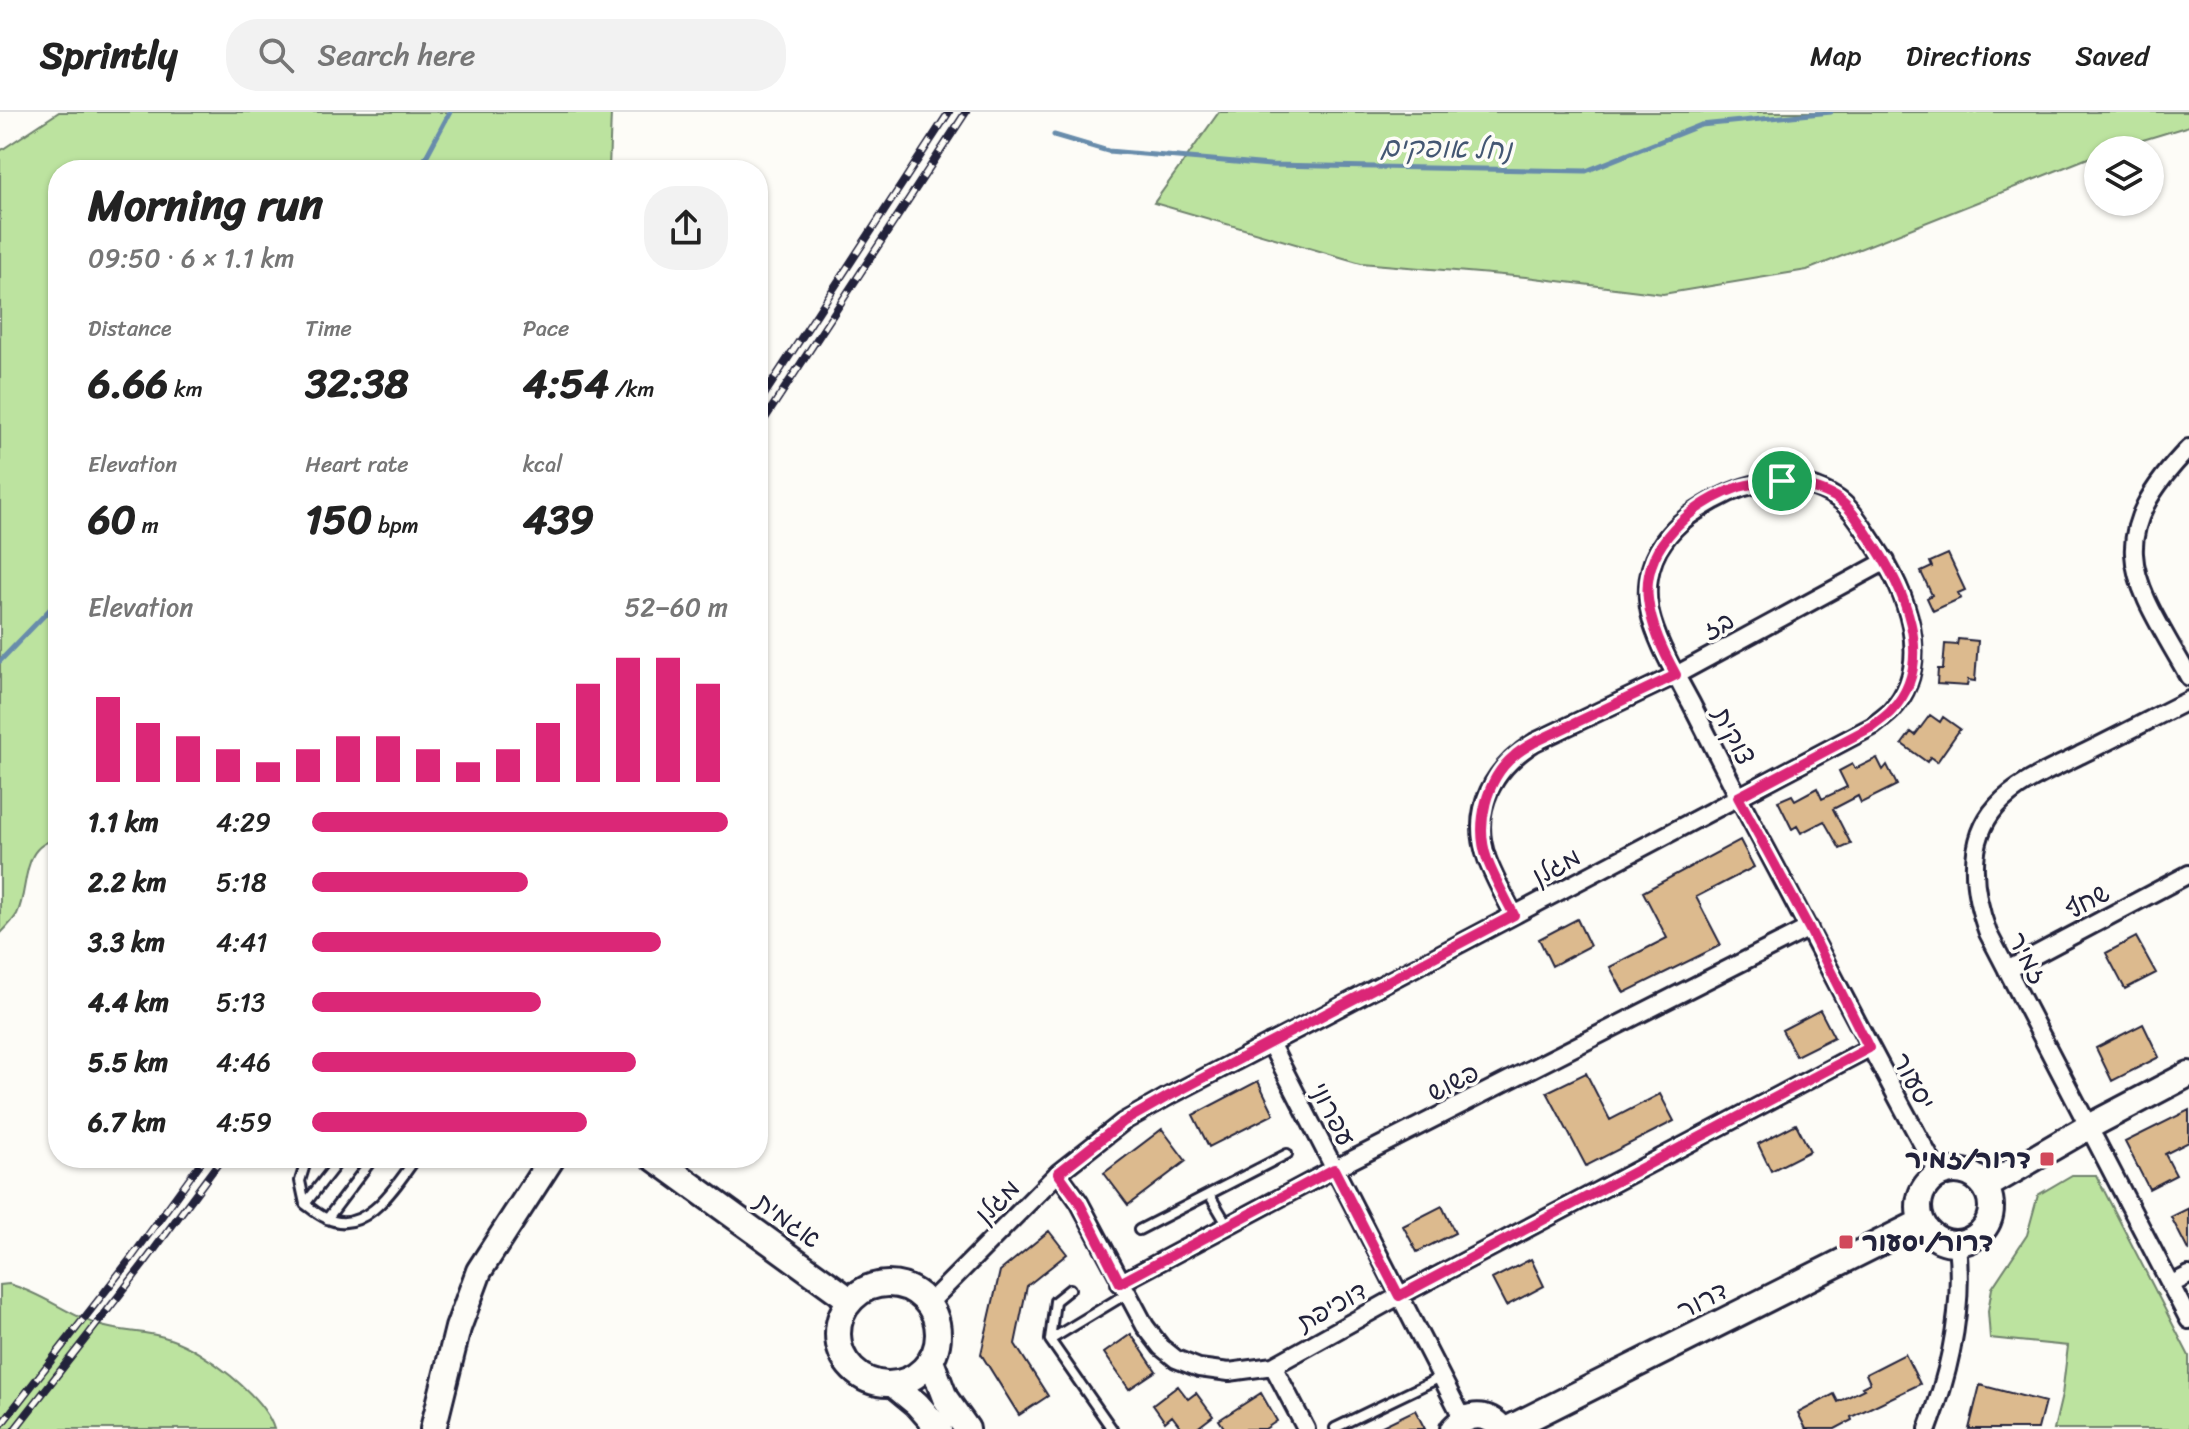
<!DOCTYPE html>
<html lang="en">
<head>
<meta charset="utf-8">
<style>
	body { margin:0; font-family:Sriracha,"Playpen Sans Hebrew",sans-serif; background:#f2f2f2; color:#222; height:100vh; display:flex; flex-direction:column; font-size:30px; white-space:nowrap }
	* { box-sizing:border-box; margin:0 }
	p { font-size:26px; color:#767676 }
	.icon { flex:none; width:44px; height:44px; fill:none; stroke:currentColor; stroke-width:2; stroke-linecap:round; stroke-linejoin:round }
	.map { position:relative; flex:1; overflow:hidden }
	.panel { position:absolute; left:48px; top:48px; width:720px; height:1008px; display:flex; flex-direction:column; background:#fff; border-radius:32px; box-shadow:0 2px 6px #0004 }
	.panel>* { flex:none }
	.buttons { position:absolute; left:2084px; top:24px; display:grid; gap:16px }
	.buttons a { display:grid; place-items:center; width:80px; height:80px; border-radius:50%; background:#fff; box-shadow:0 2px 6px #0004; font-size:40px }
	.pin { position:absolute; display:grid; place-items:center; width:68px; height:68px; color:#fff; margin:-34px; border:4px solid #fff; border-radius:50%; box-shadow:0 2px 8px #0007 }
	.round { display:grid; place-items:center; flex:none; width:84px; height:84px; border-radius:32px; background:#f2f2f2 }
	.summary { display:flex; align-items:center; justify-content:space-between; height:136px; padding:0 40px }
	h1 { font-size:44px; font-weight:700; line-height:60px }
	.metrics { display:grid; grid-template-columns:repeat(3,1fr); gap:12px; height:136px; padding:8px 40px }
	.metrics div { display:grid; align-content:center }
	.metrics b { font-size:40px; font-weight:700 }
	.metrics small { font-size:22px; font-weight:400 }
	.metrics p { font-size:22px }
	.chart { height:224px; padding:16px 40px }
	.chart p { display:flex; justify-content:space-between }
	.chart svg { width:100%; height:144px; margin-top:8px; stroke:#db2777; stroke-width:6 }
	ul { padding:0 40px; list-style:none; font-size:26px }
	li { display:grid; grid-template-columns:128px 96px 1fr; align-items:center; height:60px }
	li i { height:20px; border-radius:10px; background:#db2777 }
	header { display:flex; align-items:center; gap:48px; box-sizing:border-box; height:112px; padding:0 40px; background:#fff; border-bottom:2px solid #e0e0e0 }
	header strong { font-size:38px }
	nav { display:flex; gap:44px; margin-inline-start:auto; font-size:28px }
	.search { width:560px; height:72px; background:#f2f2f2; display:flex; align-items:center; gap:20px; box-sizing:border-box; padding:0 28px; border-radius:32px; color:#767676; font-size:30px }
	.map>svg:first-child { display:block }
</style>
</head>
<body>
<header>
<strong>Sprintly</strong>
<div class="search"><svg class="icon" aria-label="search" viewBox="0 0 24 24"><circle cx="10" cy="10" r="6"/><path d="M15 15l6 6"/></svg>Search here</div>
<nav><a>Map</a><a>Directions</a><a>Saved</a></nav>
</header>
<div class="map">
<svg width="2189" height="1317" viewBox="0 0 2189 1317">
	<rect width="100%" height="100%" fill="#fdfcf7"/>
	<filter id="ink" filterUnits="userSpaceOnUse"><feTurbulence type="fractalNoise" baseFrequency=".0125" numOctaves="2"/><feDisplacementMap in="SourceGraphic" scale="16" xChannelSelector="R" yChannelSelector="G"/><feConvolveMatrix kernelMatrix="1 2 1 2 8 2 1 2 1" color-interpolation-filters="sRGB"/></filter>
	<g filter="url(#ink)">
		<path fill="#bce39f" stroke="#6f826d" stroke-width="2" d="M59 0H611L609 58H58V727C19 733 30 776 17 802 13 809 6 816 0 822V39Z
			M1219 0H2189V14L2110 38H2098V42L1807 158 1663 182 1526 165 1361 151 1154 91Z
			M2072 1063H2096L2189 1244V1317H2054L2062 1283 2068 1234 1990 1226 1988 1199 1992 1176 2027 1123 2038 1083Z
			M9 1172C41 1181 67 1202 98 1213 121 1221 147 1218 170 1227 203 1238 264 1284 274 1317H0V1173Z"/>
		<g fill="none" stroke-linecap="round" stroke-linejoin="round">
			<path stroke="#678cab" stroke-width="5" d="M1054 23 1108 39 1270 53 1586 59 1701 13 1831 0
				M419 58 450 0
				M0 549 58 489"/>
		</g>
		<path fill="#dcba8e" stroke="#22223b" stroke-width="2" d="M1948 442 1965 478 1958 481 1961 486 1933 499 1927 486 1932 483 1921 460 1932 455 1930 450Z
			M1958 527 1978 529 1975 569 1968 568 1967 574 1937 572 1938 557H1943L1945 532 1957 533Z
			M1930 603 1940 610 1943 605 1960 617 1937 650 1930 645 1927 650 1902 632 1911 620 1915 623Z
			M1877 646 1883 658 1887 653 1897 673 1861 691 1858 684 1833 697 1851 732 1840 737 1824 709 1801 721 1797 714 1792 717 1778 689 1792 683 1795 688 1817 676 1822 687 1847 675 1839 659 1852 652 1855 657Z
			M1740 728 1754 755 1696 785 1721 833 1624 881 1610 855 1667 826 1643 780Z
			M1577 807 1590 834 1552 854 1539 827Z
			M2136 825 2156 861 2125 877 2106 841Z
			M1820 898 1834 925 1796 944 1782 918Z
			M2143 912 2159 945 2112 969 2096 936Z
			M1586 961 1610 1008 1660 982 1674 1009 1586 1054 1547 980Z
			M1258 969 1274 1002 1209 1035 1193 1003Z
			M2189 998V1030L2165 1042 2176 1063 2149 1077 2125 1030Z
			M1796 1012 1810 1039 1771 1059 1758 1032Z
			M1162 1017 1186 1049 1128 1093 1104 1061Z
			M1442 1094 1455 1121 1417 1140 1403 1114Z
			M2189 1096V1140L2171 1105Z
			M1049 1119 1067 1142 1027 1174 1015 1232 1048 1284 1019 1303 981 1242 1000 1159Z
			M1531 1147 1544 1174 1506 1194 1492 1167Z
			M1131 1222 1156 1259 1129 1277 1104 1241Z
			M1905 1242 1920 1272 1851 1305 1852 1308 1835 1317H1806L1798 1301 1834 1282 1838 1290 1864 1277 1862 1275 1870 1271 1866 1262Z
			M1980 1273 2045 1290 2038 1317H1969Z
			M1178 1274 1188 1287 1196 1281 1213 1304 1196 1317H1182L1172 1304 1165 1310 1153 1293Z
			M1261 1281 1277 1309 1265 1317H1225L1219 1308Z
			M1415 1298 1425 1317H1376Z"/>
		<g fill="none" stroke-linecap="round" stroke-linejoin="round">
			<defs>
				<path id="lane" d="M307 1046 300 1069 305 1092C312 1097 318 1103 326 1106 365 1126 397 1072 416 1046
					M1209 1082 1228 1114
					M305 1092 341 1046
					M327 1107 373 1046
					M1139 1118 1287 1042
					M1070 1177 1055 1189 1050 1228 1112 1317
					M1050 1228 1126 1182
					M1335 1316 1441 1265"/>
				<path id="street" d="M2189 336C2099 429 2134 468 2189 565
					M2189 588C2153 606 2117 625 2080 643 2053 657 2018 670 1997 694 1965 729 1973 781 1988 821L2189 1208
					M1514 803C1505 785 1494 766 1487 747 1469 697 1494 656 1535 630L1676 563 1886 449
					M2007 858 2189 762
					M1270 931 1463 1307
					M1058 1061 1079 1090 1145 1214 1161 1235 1176 1247 1199 1256 1229 1260 1273 1254 1399 1184 1869 936
					M1120 1171 1334 1057 1809 816
					M2170 1173 2189 1163
					M928 1192 1058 1061 1123 1010 1167 985C1403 863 1637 738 1873 614 1879 609 1886 604 1891 599 1936 551 1905 477 1874 432 1863 416 1852 395 1835 385 1797 361 1753 367 1715 388 1694 400 1678 409 1664 429 1647 452 1644 482 1652 509 1661 538 1677 565 1691 591 1715 638 1738 685 1763 731 1822 841 1878 953 1939 1062
					M1273 1254 1306 1317
					M1928 1317C1951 1257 1964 1196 1957 1132"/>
				<path id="secondary" d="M654 1046 850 1188
					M1919 1095a36 36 0 1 1 72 0a36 36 0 1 1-72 0Z
					M1985 1075 2090 1014 2189 962
					M838 1222a50 50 0 1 1 100 0a50 50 0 1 1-100 0Z
					M931 1249 945 1286 967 1317
					M894 1273 917 1292 939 1317
					M433 1317 458 1216 479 1159 552 1046
					M1453 1317C1468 1300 1488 1300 1502 1317
					M1508 1317 1921 1110"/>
			</defs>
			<use href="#lane" stroke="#22223b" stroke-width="14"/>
			<use href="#street" stroke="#22223b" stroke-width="22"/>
			<use href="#secondary" stroke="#22223b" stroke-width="30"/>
			<use href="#lane" stroke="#fdfcf7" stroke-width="8"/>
			<use href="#street" stroke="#fdfcf7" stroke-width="16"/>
			<use href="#secondary" stroke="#fdfcf7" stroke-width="24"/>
			<defs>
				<path id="rail" d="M758 292 949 0
					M758 317 966 0
					M0 1314 132 1145 204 1046
					M15 1317 142 1154 222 1046"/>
			</defs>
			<use href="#rail" stroke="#22223b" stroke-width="8"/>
			<use href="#rail" stroke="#fdfcf7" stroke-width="5" stroke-dasharray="15" stroke-linecap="butt"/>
		</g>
	</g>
	<g fill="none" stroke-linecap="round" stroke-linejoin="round" filter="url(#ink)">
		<defs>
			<path id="route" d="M1782 369C1800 372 1820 376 1835 385 1851 395 1861 413 1871 428 1903 474 1938 549 1892 598 1887 604 1879 609 1873 614L1738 685 1809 816 1869 936 1399 1184 1334 1057 1120 1171 1079 1090 1058 1061 1123 1010 1167 985 1514 803C1505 785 1494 766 1487 747 1475 713 1486 667 1514 644 1520 638 1528 634 1535 630L1676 563C1663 539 1651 514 1648 487 1642 433 1693 391 1739 375 1753 371 1768 370 1782 369Z"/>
		</defs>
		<use href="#route" stroke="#fff" stroke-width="16"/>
		<use href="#route" stroke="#db2777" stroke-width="10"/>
	</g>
	<g fill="#d1495b" stroke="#fdfcf7" stroke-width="3">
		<rect x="2039" y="1039" width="16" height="16" rx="4"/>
		<rect x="1838" y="1122" width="16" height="16" rx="4"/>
	</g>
	<g text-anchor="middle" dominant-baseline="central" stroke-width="7" stroke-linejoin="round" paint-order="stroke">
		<g font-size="26" fill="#22223b" stroke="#fdfcf7">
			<text transform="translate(1718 513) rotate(-28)">בז</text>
			<text transform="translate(1734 624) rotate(63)">צוקית</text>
			<text transform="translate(1556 754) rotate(-28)">מגלן</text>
			<text transform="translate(2087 789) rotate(-28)">שחף</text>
			<text transform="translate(2028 846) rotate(62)">זמיר</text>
			<text transform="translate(1914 969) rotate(61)">יסעור</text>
			<text transform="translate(1453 970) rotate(-27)">פשוש</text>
			<text transform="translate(1333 1002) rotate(63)">עפרוני</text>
			<text transform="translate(997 1089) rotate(-45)">מגלן</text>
			<text transform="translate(788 1108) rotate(36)">אגמית</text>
			<text transform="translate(1702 1188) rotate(-27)">דרור</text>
			<text transform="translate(1332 1194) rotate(-29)">דוכיפת</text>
		</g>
		<g font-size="26" font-weight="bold" fill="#22223b" stroke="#fdfcf7" text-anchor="end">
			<text x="2031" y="1047">דרור/זמיר</text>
			<text x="1862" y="1130" text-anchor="start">דרור/יסעור</text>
		</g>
		<g font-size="28" font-style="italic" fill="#445773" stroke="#fdfcf7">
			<text transform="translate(1446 36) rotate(1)">נחל אופקים</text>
		</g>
	</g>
</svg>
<div class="buttons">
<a><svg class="icon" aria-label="layers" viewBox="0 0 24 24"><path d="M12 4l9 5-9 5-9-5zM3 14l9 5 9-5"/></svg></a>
</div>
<div class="pin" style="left:1782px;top:369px;background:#1e9e55"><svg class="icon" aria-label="arrive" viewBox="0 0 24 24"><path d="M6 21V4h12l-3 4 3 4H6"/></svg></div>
<section class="panel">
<div class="summary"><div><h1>Morning run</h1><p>09:50 · 6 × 1.1 km</p></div><a class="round"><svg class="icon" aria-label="share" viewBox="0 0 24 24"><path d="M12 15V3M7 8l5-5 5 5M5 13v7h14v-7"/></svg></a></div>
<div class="metrics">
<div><p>Distance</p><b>6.66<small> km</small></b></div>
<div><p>Time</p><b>32:38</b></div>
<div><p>Pace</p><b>4:54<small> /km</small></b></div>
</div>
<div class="metrics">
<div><p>Elevation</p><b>60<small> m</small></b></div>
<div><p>Heart rate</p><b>150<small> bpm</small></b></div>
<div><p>kcal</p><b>439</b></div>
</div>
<div class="chart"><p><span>Elevation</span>52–60 m</p>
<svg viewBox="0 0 160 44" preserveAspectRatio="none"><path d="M5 44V18M15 44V26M25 44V30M35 44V34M45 44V38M55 44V34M65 44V30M75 44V30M85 44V34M95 44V38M105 44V34M115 44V26M125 44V14M135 44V6M145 44V6M155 44V14"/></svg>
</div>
<ul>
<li><b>1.1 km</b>4:29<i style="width:100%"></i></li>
<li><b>2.2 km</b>5:18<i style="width:52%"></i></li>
<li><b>3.3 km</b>4:41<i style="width:84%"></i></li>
<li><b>4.4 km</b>5:13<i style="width:55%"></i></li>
<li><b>5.5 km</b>4:46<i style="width:78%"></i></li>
<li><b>6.7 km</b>4:59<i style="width:66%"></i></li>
</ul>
</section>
</div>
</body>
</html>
